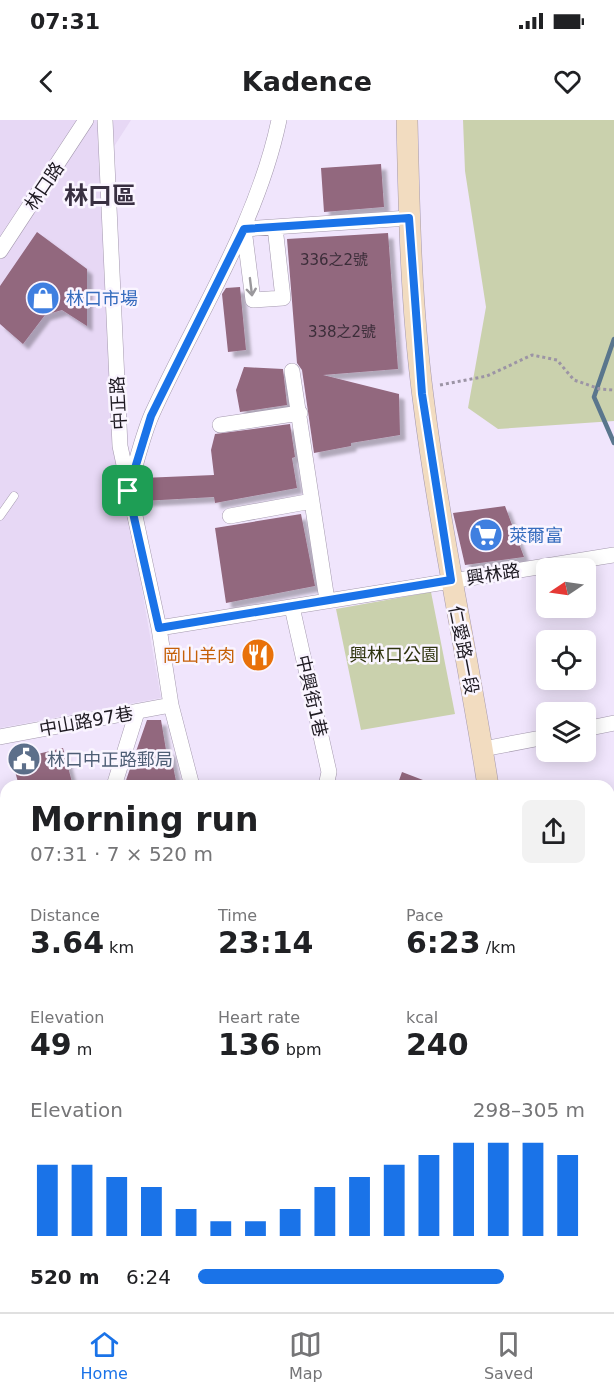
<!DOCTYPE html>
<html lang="en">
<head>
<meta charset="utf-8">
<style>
	body { margin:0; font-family:"DejaVu Sans","Noto Sans TC",sans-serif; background:#f2f2f2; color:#202124; height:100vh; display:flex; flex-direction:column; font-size:22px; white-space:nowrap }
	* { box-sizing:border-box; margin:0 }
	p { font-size:20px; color:#757577 }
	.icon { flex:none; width:33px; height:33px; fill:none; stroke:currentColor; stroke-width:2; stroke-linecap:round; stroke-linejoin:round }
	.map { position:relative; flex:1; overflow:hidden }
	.panel { position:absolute; left:0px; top:660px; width:615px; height:532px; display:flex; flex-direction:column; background:#fff; border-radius:18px 18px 0 0; box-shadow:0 3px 15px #0003 }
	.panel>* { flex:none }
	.needle { width:39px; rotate:257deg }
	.fabs { position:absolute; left:536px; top:438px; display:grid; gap:12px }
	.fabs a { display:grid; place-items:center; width:60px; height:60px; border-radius:9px; background:#fff; box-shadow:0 3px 15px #0003; font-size:30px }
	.pin { position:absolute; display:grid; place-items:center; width:51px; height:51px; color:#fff; margin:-26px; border-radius:12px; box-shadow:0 3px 9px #0006 }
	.round { display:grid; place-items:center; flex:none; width:63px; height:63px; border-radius:9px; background:#f2f2f2 }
	.head { display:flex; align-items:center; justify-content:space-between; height:102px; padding:0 30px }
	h1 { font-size:33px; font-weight:700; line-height:45px }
	.stats { display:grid; grid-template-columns:repeat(3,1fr); gap:9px; height:102px; padding:6px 30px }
	.stats div { display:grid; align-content:center }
	.stats b { font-size:30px; font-weight:700 }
	.stats small { font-size:16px; font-weight:400 }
	.stats p { font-size:16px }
	.chart { height:168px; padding:12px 30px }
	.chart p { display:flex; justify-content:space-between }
	.chart svg { width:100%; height:108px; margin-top:6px; stroke:#1a73e8; stroke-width:6 }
	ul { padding:0 30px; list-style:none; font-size:20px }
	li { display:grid; grid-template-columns:96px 72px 1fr; align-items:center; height:45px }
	li i { height:15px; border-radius:8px; background:#1a73e8 }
	.status { display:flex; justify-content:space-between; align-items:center; height:42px; padding:0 30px; background:#fff; direction:ltr }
	.status svg { height:16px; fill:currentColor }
	header { display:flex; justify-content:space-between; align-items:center; height:78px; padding:0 30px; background:#fff; font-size:27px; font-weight:700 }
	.tab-bar { display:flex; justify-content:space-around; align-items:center; height:84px; border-top:2px solid #e0e0e0; background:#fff; font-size:16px; color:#757577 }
	.tab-bar a { display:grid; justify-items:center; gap:3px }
	.tab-bar .selected { color:#1a73e8 }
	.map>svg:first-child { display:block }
</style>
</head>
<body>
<div class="status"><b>07:31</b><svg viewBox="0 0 49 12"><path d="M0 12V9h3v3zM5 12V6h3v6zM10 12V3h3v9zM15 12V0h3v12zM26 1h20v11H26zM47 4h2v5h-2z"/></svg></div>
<header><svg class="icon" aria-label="back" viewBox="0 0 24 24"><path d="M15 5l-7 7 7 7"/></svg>Kadence<svg class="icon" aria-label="heart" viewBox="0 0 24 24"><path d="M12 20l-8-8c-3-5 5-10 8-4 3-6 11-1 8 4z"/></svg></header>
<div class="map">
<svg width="614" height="1192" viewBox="0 0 614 1192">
	<defs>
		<filter id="shadow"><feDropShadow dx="5.5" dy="5.5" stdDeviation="1.5" flood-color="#0004"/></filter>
	</defs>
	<rect width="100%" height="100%" fill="#f0e5fc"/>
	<path fill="#e7d8f5" d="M0 0H131L104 42 114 311 161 578 0 608Z"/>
	<path fill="#cad1ad" d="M463 0H614V301L498 309 468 288 486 187 465 51Z
		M431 472 455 594 361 610 336 489Z"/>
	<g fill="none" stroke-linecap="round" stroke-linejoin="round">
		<path stroke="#5a768d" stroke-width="4.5" d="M614 219 594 277 614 323"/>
	</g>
	<path fill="#92677e" filter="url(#shadow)" d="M381 44 384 87 324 92 321 48Z
		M37 112 87 149V206L62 190 45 195 23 224 0 204V166Z
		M388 113 398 249 323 255 399 274 400 315 351 323V326L314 333 302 250 297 243 287 119Z
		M240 167 246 230 228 232 222 174 226 168Z
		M244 247 283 249 287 285 240 292 236 270Z
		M290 304 295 337 292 338 297 368 215 383 214 377 143 381 142 358 214 355 211 330 215 314Z
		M505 386 524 437 465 445 453 393Z
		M301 394 315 466 226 483 215 408Z
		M147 600H161L166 630 170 631 177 666H124Z
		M63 628 73 666H19L12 640Z
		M402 652 436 665V666H397Z"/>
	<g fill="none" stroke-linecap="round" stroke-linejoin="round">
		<defs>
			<path id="lane" d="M0 396 14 376"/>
			<path id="street" d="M105 0 120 326 159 508 171 585 192 666
				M244 109 253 180 283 178 275 107
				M244 109 409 98
				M0 131 86 0
				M292 251 327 480
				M220 305 300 293
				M129 368C136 344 142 317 152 294 196 197 257 105 279 0
				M230 396 312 381
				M292 487 329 652 326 666
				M159 508 614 435
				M585 609 614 603
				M0 617 171 585
				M483 629 546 617
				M114 666 137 592
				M609 775 614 774
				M609 934 614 933
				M0 971 6 957
				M0 1014 6 1017
				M609 1087 614 1086
				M309 1186 310 1192
				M375 1186 387 1192"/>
			<path id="secondary" d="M407 0C409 92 411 185 423 277 439 407 468 536 488 666
				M593 1186 595 1192"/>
		</defs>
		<use href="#lane" stroke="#a499ae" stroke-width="9"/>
		<use href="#street" stroke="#a499ae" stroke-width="16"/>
		<use href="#secondary" stroke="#a499ae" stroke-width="22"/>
		<path stroke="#9c94a5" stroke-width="3" stroke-dasharray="3 3" stroke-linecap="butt" d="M440 265 487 256 532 235 557 240 574 260 600 269 614 270"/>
		<use href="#lane" stroke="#fff" stroke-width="8"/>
		<use href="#street" stroke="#fff" stroke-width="15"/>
		<use href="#secondary" stroke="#f2dcc0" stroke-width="21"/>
	</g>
	<defs><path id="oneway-shaft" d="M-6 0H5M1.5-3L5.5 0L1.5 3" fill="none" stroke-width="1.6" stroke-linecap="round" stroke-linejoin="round" transform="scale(1.5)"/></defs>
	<use stroke="#9a989c" href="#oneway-shaft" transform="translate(251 167) rotate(83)"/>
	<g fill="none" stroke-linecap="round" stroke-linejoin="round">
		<defs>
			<path id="route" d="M409 98 422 274 451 460 159 508 128 371 151 296 244 109Z"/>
		</defs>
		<use href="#route" stroke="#fff" stroke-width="12"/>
		<use href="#route" stroke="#1a73e8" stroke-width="8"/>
	</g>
	<defs>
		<symbol id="shop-disc" viewBox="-11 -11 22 22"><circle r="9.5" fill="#3f7fe0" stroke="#faf5ff"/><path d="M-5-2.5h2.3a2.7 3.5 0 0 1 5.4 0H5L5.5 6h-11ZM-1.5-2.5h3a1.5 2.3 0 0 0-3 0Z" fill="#fff"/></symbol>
		<symbol id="supermarket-disc" viewBox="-11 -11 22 22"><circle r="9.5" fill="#3f7fe0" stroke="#faf5ff"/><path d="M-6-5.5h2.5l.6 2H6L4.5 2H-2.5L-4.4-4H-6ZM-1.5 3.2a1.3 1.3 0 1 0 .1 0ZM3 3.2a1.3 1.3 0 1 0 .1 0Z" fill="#fff"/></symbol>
		<symbol id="restaurant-disc" viewBox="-11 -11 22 22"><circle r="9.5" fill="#e8710a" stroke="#faf5ff"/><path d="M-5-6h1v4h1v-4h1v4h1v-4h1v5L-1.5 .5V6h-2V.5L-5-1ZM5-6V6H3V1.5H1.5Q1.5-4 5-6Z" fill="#fff"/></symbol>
		<symbol id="civic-disc" viewBox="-11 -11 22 22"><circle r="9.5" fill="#5c6f8a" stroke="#faf5ff"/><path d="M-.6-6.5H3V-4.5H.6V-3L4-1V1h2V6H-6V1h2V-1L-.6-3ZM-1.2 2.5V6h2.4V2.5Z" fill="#fff"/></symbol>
	</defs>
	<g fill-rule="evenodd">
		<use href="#shop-disc" x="24" y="159" width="38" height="38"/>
		<use href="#supermarket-disc" x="467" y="396" width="38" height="38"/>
		<use href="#restaurant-disc" x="239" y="516" width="38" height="38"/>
		<use href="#civic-disc" x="5" y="620" width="38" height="38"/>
	</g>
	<g text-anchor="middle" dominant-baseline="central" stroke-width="5" stroke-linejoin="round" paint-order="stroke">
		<g font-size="15" fill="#3b2d39">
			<text x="334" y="140">336之2號</text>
			<text x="342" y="212">338之2號</text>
		</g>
		<g font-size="18" fill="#1e1a22" stroke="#faf5ff">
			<text transform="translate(44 66) rotate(-56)">林口路</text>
			<text transform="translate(118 283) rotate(-93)">中正路</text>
			<text transform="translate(493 454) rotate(-9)">興林路</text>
			<text transform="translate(464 530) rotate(79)">仁愛路一段</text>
			<text transform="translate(312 576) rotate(77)">中興街1巷</text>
			<text transform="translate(86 601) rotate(-10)">中山路97巷</text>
		</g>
		<g font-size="18" fill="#366cbe" stroke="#faf5ff" text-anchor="start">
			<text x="66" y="178">林口市場</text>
			<text x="509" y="415">萊爾富</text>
		</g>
		<g font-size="18" fill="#2e330e" stroke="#faf5ff">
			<text x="394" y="534">興林口公園</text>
		</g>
		<g font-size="18" fill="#c56008" stroke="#faf5ff" text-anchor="end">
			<text x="235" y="535">岡山羊肉</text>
		</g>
		<g font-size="18" fill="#4e5e75" stroke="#faf5ff" text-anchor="start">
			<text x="47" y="639">林口中正路郵局</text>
		</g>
		<g font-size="24" font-weight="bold" fill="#382f41" stroke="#faf5ff">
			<text x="100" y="76">林口區</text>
		</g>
	</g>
</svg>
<div class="fabs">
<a><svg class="needle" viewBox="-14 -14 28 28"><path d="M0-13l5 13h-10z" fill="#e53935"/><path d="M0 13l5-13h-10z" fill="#757577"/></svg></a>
<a><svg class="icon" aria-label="locate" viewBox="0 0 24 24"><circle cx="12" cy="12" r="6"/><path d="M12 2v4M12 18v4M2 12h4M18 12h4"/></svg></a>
<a><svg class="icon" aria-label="layers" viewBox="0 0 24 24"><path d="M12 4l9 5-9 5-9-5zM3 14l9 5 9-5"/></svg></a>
</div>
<div class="pin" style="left:128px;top:371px;background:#1e9e55"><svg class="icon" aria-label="arrive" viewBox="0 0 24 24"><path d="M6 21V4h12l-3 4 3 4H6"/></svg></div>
<section class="panel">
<div class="head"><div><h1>Morning run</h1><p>07:31 · 7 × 520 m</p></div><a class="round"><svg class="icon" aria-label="share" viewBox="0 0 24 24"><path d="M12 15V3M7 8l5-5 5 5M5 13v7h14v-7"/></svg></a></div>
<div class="stats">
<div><p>Distance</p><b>3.64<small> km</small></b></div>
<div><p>Time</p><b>23:14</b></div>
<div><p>Pace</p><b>6:23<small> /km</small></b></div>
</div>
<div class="stats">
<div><p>Elevation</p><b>49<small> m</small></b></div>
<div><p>Heart rate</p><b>136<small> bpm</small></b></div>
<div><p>kcal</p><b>240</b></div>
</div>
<div class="chart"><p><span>Elevation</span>298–305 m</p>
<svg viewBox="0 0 160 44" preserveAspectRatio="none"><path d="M5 44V15M15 44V15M25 44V20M35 44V24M45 44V33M55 44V38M65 44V38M75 44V33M85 44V24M95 44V20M105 44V15M115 44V11M125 44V6M135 44V6M145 44V6M155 44V11"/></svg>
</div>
<ul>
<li><b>520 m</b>6:24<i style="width:79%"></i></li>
</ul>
</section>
</div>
<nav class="tab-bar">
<a class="selected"><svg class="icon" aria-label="home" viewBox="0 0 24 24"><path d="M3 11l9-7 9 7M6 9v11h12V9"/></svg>Home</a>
<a><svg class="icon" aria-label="map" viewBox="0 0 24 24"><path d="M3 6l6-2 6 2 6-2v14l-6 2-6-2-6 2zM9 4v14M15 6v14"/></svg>Map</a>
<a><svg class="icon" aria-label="saved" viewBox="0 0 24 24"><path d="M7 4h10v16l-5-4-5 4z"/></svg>Saved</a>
</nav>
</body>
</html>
